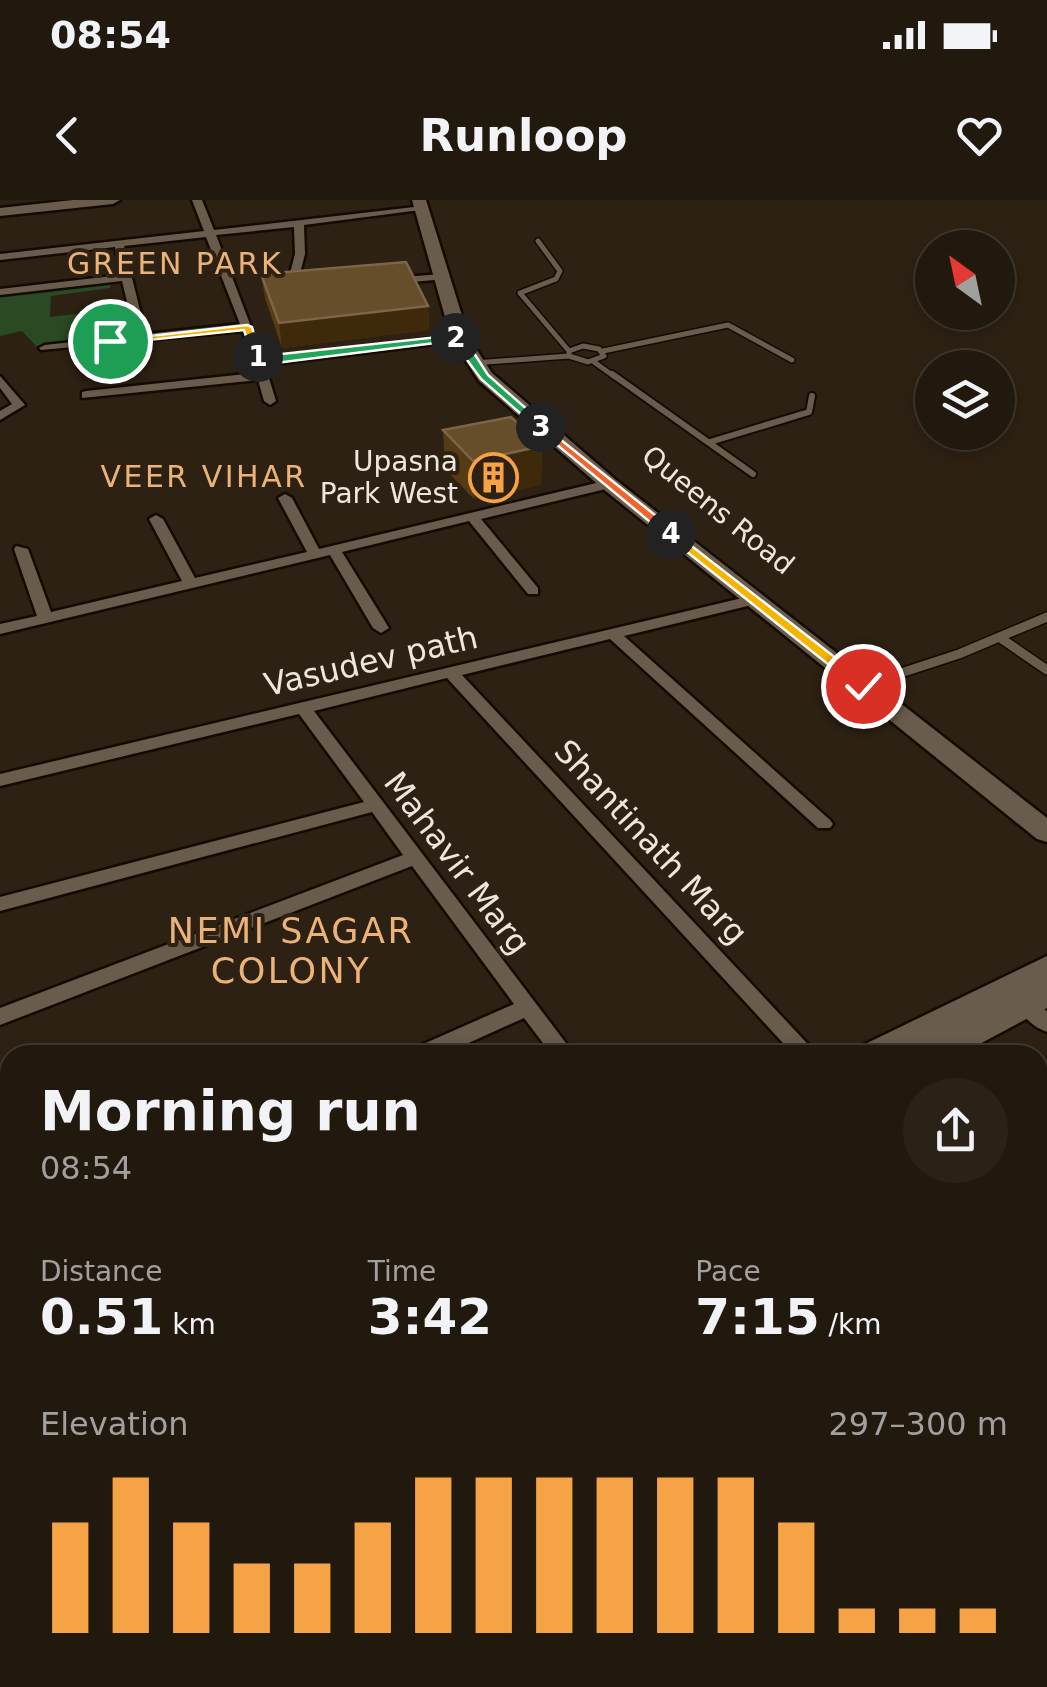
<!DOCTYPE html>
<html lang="en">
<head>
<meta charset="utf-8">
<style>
	body { margin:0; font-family:"DejaVu Sans",sans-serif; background:#2a2217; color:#f1f3f6; height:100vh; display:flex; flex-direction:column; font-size:38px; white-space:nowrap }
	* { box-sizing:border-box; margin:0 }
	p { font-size:32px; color:#a2a09e }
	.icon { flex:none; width:55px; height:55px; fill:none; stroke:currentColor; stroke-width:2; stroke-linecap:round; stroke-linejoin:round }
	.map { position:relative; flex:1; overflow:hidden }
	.sheet { position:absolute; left:0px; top:845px; width:1048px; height:642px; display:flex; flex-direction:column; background:#22190e; border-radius:30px 30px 0 0; box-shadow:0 5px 15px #0003,0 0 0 2px #3f382e }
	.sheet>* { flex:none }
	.needle { width:65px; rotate:327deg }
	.tools { position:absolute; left:915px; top:30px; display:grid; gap:20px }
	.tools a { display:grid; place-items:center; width:100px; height:100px; border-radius:50%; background:#22190e; box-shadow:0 5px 15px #0003,0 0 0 2px #3f382e; font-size:50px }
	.pin { position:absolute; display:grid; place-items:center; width:85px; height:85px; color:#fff; margin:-42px; border:5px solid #fff; border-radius:50%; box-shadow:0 2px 10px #0007 }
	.km { position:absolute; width:50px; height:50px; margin:-25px; border-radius:50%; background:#222; color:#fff; font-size:28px; line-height:50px; text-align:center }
	.round { display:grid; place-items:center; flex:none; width:105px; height:105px; border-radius:52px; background:#2a2217 }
	.overview { display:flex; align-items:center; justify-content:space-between; height:170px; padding:0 40px }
	h1 { font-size:55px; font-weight:700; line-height:75px }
	.stats { display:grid; grid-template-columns:repeat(3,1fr); gap:15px; height:170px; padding:10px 40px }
	.stats div { display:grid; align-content:center }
	.stats b { font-size:50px; font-weight:700 }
	.stats small { font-size:28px; font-weight:400 }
	.stats p { font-size:28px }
	.chart { height:280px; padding:20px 40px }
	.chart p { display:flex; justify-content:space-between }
	.chart svg { width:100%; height:180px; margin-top:10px; stroke:#f5a345; stroke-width:6 }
	.status { display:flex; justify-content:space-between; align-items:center; height:70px; padding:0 50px; background:#22190e; direction:ltr }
	.status svg { height:28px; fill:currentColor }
	header { display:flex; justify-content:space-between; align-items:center; height:130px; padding:0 40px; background:#22190e; font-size:45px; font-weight:700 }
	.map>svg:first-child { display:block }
</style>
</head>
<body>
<div class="status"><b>08:54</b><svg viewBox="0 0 49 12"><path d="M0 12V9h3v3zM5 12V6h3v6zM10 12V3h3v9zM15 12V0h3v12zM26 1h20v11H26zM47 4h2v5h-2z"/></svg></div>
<header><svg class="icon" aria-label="back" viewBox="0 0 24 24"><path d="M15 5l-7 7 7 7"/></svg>Runloop<svg class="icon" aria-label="heart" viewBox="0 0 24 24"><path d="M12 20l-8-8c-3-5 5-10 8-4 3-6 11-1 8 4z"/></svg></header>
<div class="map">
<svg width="1047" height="1487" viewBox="0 0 1047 1487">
	<rect width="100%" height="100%" fill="#2d2113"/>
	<path fill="#2a4a23" d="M111 81 110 88 51 96 50 117 118 109 119 137 36 146 22 131 0 136V94Z"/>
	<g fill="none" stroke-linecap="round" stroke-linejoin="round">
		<defs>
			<path id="lane-far2" d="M538 41 560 71 556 79 520 93 569 151
				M583 146 599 149 604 156 588 162 569 156V151Z
				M603 151 728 125 792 160
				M594 162 615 177
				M474 163 569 156"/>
			<path id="lane-far1" d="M612 174 753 274
				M710 242 809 212 812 196"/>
			<path id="lane" d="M999 437 1047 470
				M864 485 959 454 1047 417"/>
			<path id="street" d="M192 0H202L214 30 423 6 428 9 304 25 305 54 300 73 295 76 290 73 295 54 294 27 216 35 263 158 460 135 466 138 460 141 265 165 276 201 270 205 264 201 258 180 82 198V192L86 191 255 173 243 131 41 150 39 148 45 145 135 135 122 81 0 95V89L121 75 115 47 0 60V54L204 31ZM206 37 240 124 146 134 124 46Z
				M442 74 447 77 446 79 389 84 384 81 389 78Z
				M0 176 25 205 0 220V211L12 204 0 188Z
				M609 280 616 284 614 287 481 319 538 388V394H528L469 321 342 352 389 428 381 433 373 428 330 355 0 434V424L37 416 14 349 16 346 28 349 51 412 182 381 149 319 156 315 163 319 195 378 307 352 278 298 285 294 292 298 319 349Z
				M755 395 763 400 760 403 624 436 830 620 833 624 830 628H818L610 439 462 475 818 855H794L447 478 314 511 575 855H552L524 818 442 855H409L412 849 514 804 412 666 0 825V808L403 655 372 612 0 711V697L364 602 299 514 0 586V574Z
				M1026 797 1047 811V832C1035 828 1021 816 1016 805L1019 799Z
				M0 970 10 976V1012L0 1005Z
				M1047 1070V1096L1038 1100V1074Z
				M366 1478H407L404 1487H362Z
				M682 1478H713L717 1487H685Z"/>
			<path id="secondary" d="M73 0H120L113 4 0 16V8Z
				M412 0H426L469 138 492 173 616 280 1047 618V642L1037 639 602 288 479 181 451 138Z
				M1047 756V808L959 855H914L918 847 902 855H856L861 846Z
				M10 1270V1354L0 1358V1274Z"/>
		</defs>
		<use href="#lane-far2" stroke="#150a01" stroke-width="8"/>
		<use href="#lane-far1" stroke="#150a01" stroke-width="10"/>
		<use href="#lane" stroke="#150a01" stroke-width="12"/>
		<use href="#street" stroke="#150a01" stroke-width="5"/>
		<use href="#secondary" stroke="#150a01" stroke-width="5"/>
		<use href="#lane-far2" stroke="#695c4c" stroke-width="5"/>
		<use href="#lane-far1" stroke="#695c4c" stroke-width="6"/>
		<use href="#lane" stroke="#695c4c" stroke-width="9"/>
		<use href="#street" fill="#695c4c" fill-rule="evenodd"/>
		<use href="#secondary" fill="#695c4c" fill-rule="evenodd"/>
	</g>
	<path fill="#563c15" d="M261 74 428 106 429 130 282 148 265 98Z
		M443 230 542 246 541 285 474 299 445 269Z"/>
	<path fill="#3e290b" d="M428 106 429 130 282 148 279 123Z
		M542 246 541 285 474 299 473 261Z"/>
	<path fill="#664e2b" stroke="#7c6647" stroke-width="2.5" d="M406 62 428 106 279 123 261 74Z
		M511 217 542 246 473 261 443 230Z"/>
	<path fill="#f5b400" stroke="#fff" stroke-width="2.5" d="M247 125 252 127 261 159 253 157 244 130 110 144 106 141Z"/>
	<path fill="#22a559" stroke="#fff" stroke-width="2.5" d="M456 135 459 140 260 165 253 157Z"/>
	<path fill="#22a559" stroke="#fff" stroke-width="2.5" d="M456 135 463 136 488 175 545 225V229H538L481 179 451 138Z"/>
	<path fill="#f0652b" stroke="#fff" stroke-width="2.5" d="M541 224 675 331V336H667L538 229Z"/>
	<path fill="#f5b400" stroke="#fff" stroke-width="2.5" d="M671 330 868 483V488H858L667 336Z"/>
	<defs>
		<symbol id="building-ring" viewBox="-11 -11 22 22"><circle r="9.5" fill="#2d2113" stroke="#f5a345" stroke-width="1.5"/><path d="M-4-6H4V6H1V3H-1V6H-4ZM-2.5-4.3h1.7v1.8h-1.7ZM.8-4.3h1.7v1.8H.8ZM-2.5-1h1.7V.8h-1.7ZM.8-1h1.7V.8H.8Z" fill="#f5a345"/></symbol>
	</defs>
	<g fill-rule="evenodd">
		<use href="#building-ring" x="466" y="250" width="55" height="55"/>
	</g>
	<g text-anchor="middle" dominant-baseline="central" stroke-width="8" stroke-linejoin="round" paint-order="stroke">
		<g font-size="28" fill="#efe7de" stroke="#2d2113" text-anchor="end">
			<text x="458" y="261">Upasna<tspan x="458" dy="32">Park West</tspan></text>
		</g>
		<g font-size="28" fill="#efe7de" stroke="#2d2113">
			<text transform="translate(718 310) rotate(39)">Queens Road</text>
		</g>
		<g font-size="30" letter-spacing="2.5" fill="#ecb379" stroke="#2d2113">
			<text x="175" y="63">GREEN PARK</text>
			<text x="204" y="276">VEER VIHAR</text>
		</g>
		<g font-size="32" fill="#efe7de" stroke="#2d2113">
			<text transform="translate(371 461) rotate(-13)">Vasudev path</text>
			<text transform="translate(651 642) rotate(47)">Shantinath Marg</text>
			<text transform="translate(457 663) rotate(53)">Mahavir Marg</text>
		</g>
		<g font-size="35" letter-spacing="2.5" fill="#ecb379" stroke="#2d2113">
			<text x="291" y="731">NEMI SAGAR<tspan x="291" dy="40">COLONY</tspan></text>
		</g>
	</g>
</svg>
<div class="tools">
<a><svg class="needle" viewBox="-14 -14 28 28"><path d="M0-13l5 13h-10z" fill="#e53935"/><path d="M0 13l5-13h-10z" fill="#a2a09e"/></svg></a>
<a><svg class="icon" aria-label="layers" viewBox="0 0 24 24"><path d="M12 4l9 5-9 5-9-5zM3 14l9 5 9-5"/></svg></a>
</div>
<div class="pin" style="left:110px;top:141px;background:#1e9e55"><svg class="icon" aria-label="arrive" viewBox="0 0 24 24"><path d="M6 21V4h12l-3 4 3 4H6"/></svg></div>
<div class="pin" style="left:863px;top:486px;background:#d93025"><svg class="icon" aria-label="check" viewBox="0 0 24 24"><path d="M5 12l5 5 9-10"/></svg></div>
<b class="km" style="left:258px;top:157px">1</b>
<b class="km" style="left:456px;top:138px">2</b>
<b class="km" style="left:541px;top:227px">3</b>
<b class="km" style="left:671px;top:334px">4</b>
<section class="sheet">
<div class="overview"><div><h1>Morning run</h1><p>08:54</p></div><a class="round"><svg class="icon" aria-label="share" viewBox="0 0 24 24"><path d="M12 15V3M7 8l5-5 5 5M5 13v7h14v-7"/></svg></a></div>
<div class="stats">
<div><p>Distance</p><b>0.51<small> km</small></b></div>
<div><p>Time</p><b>3:42</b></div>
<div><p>Pace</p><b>7:15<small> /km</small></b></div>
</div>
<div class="chart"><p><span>Elevation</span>297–300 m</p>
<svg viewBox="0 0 160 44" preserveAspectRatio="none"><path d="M5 44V17M15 44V6M25 44V17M35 44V27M45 44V27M55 44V17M65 44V6M75 44V6M85 44V6M95 44V6M105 44V6M115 44V6M125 44V17M135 44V38M145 44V38M155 44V38"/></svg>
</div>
</section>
</div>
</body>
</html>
